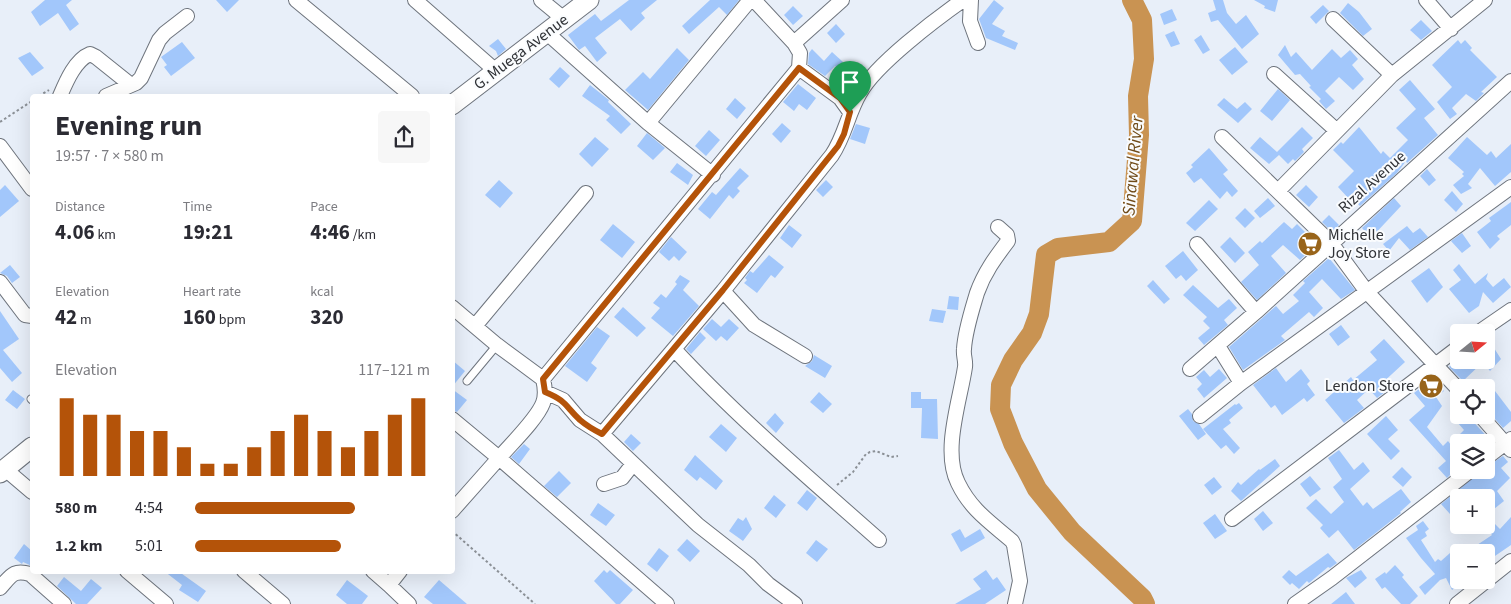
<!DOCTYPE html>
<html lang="en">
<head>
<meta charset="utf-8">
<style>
	body { margin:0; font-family:"Source Sans 3",sans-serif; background:#f7f7f7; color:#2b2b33; height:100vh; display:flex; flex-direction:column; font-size:19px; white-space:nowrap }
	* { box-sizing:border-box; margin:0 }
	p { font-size:16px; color:#7c7c81 }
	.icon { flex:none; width:28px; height:28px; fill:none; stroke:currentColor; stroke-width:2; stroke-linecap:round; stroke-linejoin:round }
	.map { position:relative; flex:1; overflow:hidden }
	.side { position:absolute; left:30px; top:94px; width:425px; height:480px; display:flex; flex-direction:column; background:#fff; border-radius:5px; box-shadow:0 5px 20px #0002 }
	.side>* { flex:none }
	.needle { width:32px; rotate:72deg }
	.controls { position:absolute; left:1450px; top:324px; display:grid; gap:10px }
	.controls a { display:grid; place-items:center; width:45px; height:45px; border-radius:5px; background:#fff; box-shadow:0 5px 20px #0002; font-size:25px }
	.pin { position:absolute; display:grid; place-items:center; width:42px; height:42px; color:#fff; margin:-51px -21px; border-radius:50% 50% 50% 0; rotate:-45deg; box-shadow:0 0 5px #0007 }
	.pin .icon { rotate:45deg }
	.round { display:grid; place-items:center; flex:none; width:52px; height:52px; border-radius:5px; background:#f7f7f7 }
	.head { display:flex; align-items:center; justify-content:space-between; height:85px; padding:0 25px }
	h1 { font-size:28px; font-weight:700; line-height:38px }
	.figures { display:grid; grid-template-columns:repeat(3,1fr); gap:8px; height:85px; padding:5px 25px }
	.figures div { display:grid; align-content:center }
	.figures b { font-size:21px; font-weight:700 }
	.figures small { font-size:14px; font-weight:400 }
	.figures p { font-size:14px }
	.chart { height:140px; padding:10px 25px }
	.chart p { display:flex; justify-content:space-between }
	.chart svg { width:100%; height:90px; margin-top:5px; stroke:#b45309; stroke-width:6 }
	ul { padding:0 25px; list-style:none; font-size:16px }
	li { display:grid; grid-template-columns:80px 60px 1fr; align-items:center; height:38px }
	li i { height:12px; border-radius:6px; background:#b45309 }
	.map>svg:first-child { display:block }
</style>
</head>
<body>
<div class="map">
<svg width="1511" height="604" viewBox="0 0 1511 604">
	<rect width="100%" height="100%" fill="#e8eff9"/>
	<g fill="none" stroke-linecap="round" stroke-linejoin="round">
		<path stroke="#c99352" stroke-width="20" d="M1132 0 1142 20 1144 59 1138 96 1139 135 1132 221 1109 242 1058 248 1046 255 1039 314 1032 333 1013 360 1001 385 1000 409 1013 443 1037 489 1072 532 1142 598 1145 604"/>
	</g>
	<path fill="#a2c7fb" d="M45 0H72L66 5 79 24 70 31 58 13 40 26 31 12Z
		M216 0H239L227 12Z
		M629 0H657L641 13 645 18 631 31 620 19 595 38 607 53 597 62 585 46 579 50 568 35 595 14 601 21Z
		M710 0H739L727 15 719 7 689 34 682 26Z
		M994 0 1004 8 992 24 1005 31 1002 36 1018 43 1015 50 986 38 979 19Z
		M1213 0H1223L1227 13 1236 24 1246 15 1259 34 1242 49 1218 20 1211 22 1208 13 1216 10Z
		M1254 0H1278L1275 12 1264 8 1265 6Z
		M1348 3 1359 12 1372 29 1363 36 1340 13Z
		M1323 5 1329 11 1316 24 1310 17Z
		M793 6 803 16 793 25 784 15Z
		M1172 9 1177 20 1164 25 1160 14Z
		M1421 20 1432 31 1421 40 1410 30Z
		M836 24 845 34 836 43 827 33Z
		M1174 31 1180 44 1171 47 1165 35Z
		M1201 35 1210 50 1203 54 1194 40Z
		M498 39 506 49 498 56 496 51 489 46Z
		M1458 40 1461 44 1465 40 1472 48 1470 50 1497 77 1481 92 1484 93 1476 101 1466 94 1452 108 1457 114 1450 119 1437 102 1452 87 1432 65Z
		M182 42 195 58 171 76 164 67 167 65 161 57Z
		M1285 45 1291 57 1296 52 1312 70 1332 49 1341 58 1350 50 1358 59 1352 65 1364 79 1353 90 1339 77 1325 91 1335 101 1326 109 1319 101 1321 99 1309 87 1311 86 1300 74 1295 75 1278 55Z
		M1235 47 1248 62 1232 75 1219 60Z
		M677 48 689 60 648 110 625 90 643 72 650 79Z
		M812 49 824 61 832 52 843 62 837 68 835 66 825 76 808 64 809 53Z
		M30 52 44 68 32 76 18 58Z
		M560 67 570 76 559 88 549 79Z
		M1410 80 1435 109 1424 118 1438 135 1407 163 1406 161 1397 173 1360 206 1352 198 1350 200 1338 187 1354 171 1333 150 1341 142 1343 144 1359 127 1381 154 1383 151 1390 158 1408 140 1396 128 1416 109 1399 90Z
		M798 84 816 98 807 110 799 104 794 111 783 102Z
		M590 85 609 100 608 102 631 124 621 134 606 120 610 116 582 96Z
		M1278 89 1290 100 1272 121 1260 111Z
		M735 98 746 108 737 119 726 109Z
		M1224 98 1237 109 1245 102 1252 109 1238 123 1217 105Z
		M782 123 791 131 781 143 772 134Z
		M856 124 870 128 865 144 850 139Z
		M1302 127 1313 138 1302 149 1304 152 1295 161 1293 159 1288 164 1279 155 1269 164 1250 148 1260 137 1277 152Z
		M709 130 720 140 706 156 695 146Z
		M647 133 665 148 653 160 637 146Z
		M595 137 609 149 592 167 579 154Z
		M1467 137 1487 155 1491 151 1496 158 1511 144V172L1495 186 1480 168 1468 184 1472 188 1461 194 1453 185 1464 176 1462 174 1464 172 1448 158Z
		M1209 148 1228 170 1223 174 1238 191 1232 197 1227 191 1220 199 1201 178 1194 183 1186 173 1193 167 1191 165Z
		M677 163 693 175 688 185 670 172Z
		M740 168 749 176 737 188 740 191 733 199 729 195 710 219 698 209 712 192 716 195Z
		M1427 169 1436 180 1429 186 1420 176Z
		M499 180 513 193 500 208 485 195Z
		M826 180 833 187 823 197 816 190Z
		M5 185 19 201 0 217V190Z
		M1306 185 1318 197 1309 207 1296 195Z
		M1452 191 1463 204 1456 212 1444 200Z
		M1268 198 1275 206 1260 218 1254 211Z
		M1394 198 1401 206 1371 238 1362 228Z
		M1209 200 1218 209 1195 231 1186 223Z
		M1511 202V225L1497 236 1500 239 1490 249 1477 232 1491 221 1489 218Z
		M1245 208 1255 218 1245 228 1235 218Z
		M1329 215 1339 225 1332 232 1322 222Z
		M1284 222 1292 229 1297 224 1305 232 1301 236 1313 248 1300 260 1283 245 1271 256 1286 273 1257 300 1241 282 1259 265 1248 252 1260 241 1262 243Z
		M613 224 635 242 622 258 600 240Z
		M789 225 802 235 792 248 780 238Z
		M1407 226 1413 233 1420 228 1428 237 1410 250 1399 238 1389 251 1383 244Z
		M1462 233 1471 246 1462 253 1451 241Z
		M671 237 687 252 679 261 674 256 669 261 659 252Z
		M1230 237 1245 253 1235 263 1220 247Z
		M1183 251 1198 270 1186 281 1181 275 1176 279 1165 266Z
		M769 255 784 267 775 278 771 275 757 293 744 283 747 280 745 278 750 271 753 273Z
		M1329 258 1355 290 1341 299 1322 279 1309 292 1323 308 1314 317 1309 312 1281 336 1285 340 1243 370 1229 347 1276 306 1283 314 1299 301 1293 295 1305 283 1303 281Z
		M1459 264 1475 284 1488 273 1486 279 1493 287 1504 278 1511 287 1493 303 1483 292 1479 306 1469 313 1449 289 1461 280 1453 270Z
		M10 265 20 277 12 283 7 276 0 273Z
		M1429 268 1443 287 1427 303 1411 281Z
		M680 275 690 281 683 290 699 306 673 336 651 318 660 308 653 303 661 294 666 298 677 284 675 282Z
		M1153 280 1170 299 1164 304 1147 286Z
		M1193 285 1218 308 1229 299 1237 308 1224 320 1228 325 1204 345 1198 338 1210 328 1203 321 1207 317 1183 295Z
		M949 296 959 297 958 310 947 309Z
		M623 307 646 328 637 337 614 317Z
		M932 309 946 311 943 323 929 321Z
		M0 311 19 339 3 350 22 373 12 382 0 368Z
		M712 319 721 327 729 319 739 328 727 341 721 336 716 341 703 329Z
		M1341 325 1350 337 1338 346 1329 334Z
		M597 327 610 336 591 363 597 368 587 382 565 366Z
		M700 332 706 338 691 354 686 349Z
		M1384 339 1405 362 1379 386 1385 392 1377 398 1369 389 1357 400 1364 408 1344 423 1325 400 1351 377 1353 380 1377 360 1370 352Z
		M1494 348 1501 359 1490 371 1483 362 1463 381 1449 367 1456 360H1486V353Z
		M814 355 832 366 825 378 805 366 812 361Z
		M452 360 465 371 452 387Z
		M1276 368 1286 382 1301 369 1310 381 1307 384 1315 395 1307 402 1304 398 1282 415 1275 405 1271 408 1253 385Z
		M1219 369 1227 378 1204 398 1197 389 1202 384 1196 377 1204 370 1210 377Z
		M1432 379 1444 391 1436 397 1442 406 1427 427 1443 446 1448 441 1454 449 1453 453 1459 459V462L1453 467 1455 470 1447 478 1438 468 1446 461 1409 420 1425 406 1414 393Z
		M452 389 467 400 457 412 452 410Z
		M13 390 25 399 17 409 5 400Z
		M1495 391 1511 412V421L1503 428 1486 409V397Z
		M819 392 832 404 823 413 810 402Z
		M911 392H921V399H937L938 439 921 438 922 408H911Z
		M1239 403 1243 408 1229 420 1231 423 1223 429 1240 448 1234 454 1226 445 1221 449 1203 429 1235 404 1236 405Z
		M1188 409 1192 414 1193 421 1199 424 1206 434 1198 440 1179 416Z
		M775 413 784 423 776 433 766 423Z
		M1451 415H1467L1492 442 1486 447V442H1452L1464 430Z
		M1386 416 1398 430 1388 439 1400 451 1391 460 1367 434Z
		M721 424 737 438 726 452 709 437Z
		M631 434 641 443 633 451 624 442Z
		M524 444 530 449 519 464 511 457Z
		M1339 450 1354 470 1363 462 1370 471 1350 489 1363 506 1367 502 1373 509 1401 489 1411 502 1400 512 1401 513 1354 550 1338 530 1329 538 1320 528 1323 525 1306 508 1316 499 1331 514 1344 502 1333 487 1342 479 1328 458Z
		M695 455 723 481 716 490 700 477 697 481 684 470Z
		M1503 456 1508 462 1501 468 1510 478 1497 491 1504 501 1494 509 1486 498H1459V524L1441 504 1479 473 1486 470V467Z
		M1275 459 1280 466 1241 501 1231 491 1238 482 1241 485 1259 469 1260 470Z
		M1402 467 1412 477 1403 487 1392 477Z
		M559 471 571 483 557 497 544 486Z
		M1310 476 1321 489 1310 497 1300 484Z
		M1214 477 1222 487 1212 495 1204 485Z
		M807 490 817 498 807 511 797 503Z
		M774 495 786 505 776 518 764 508Z
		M598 503 615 515 606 526 590 515Z
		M1263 511 1273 523 1263 531 1254 519Z
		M1215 514 1227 531 1215 539 1203 523Z
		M746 517 752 529 743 541 729 531 738 518 743 521Z
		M1511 517V545L1492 558 1486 549 1482 552 1477 545 1492 535 1488 530 1495 524 1500 529Z
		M1423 521 1429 529 1425 532 1427 536 1421 540 1435 562 1438 559 1441 561 1459 545V585L1452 590 1446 578 1440 580 1425 595 1419 587 1435 574 1421 558 1406 538 1418 530 1416 526Z
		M960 529 965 538 980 529 985 538 961 552 951 534Z
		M687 539 700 551 690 562 677 550Z
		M816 540 828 549 817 562 806 553Z
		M24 544 32 551V566L23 562 22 564 14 558Z
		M659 548 669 556 657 572 647 564Z
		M1328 553 1337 563 1330 568 1328 567 1309 583 1307 581 1299 589 1292 583 1290 585 1282 577 1289 570 1296 576Z
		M1395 565 1404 575 1402 577 1418 596 1410 604H1401L1385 587 1382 589 1375 579 1385 572 1386 574Z
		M604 570 607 573 610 570 633 590 620 604H616L594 581Z
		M986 570 993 580 997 577 1006 590 985 604H955L981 589 973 579Z
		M1361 570 1367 578 1355 588 1346 578Z
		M164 571H178L206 591 198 602 179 590 182 585Z
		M64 577 81 591 91 579 102 588 87 604H76L57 586Z
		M347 580 368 596 362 604H347L336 595Z
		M439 580 467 604H433L424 597Z
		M1346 592 1355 604H1331Z"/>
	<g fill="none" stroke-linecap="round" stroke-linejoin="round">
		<defs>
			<path id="lane" d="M467 381 497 345
				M31 399 32 400"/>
			<path id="street" d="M296 0 412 96
				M415 0 496 71
				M541 0 564 19
				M754 0 794 43
				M971 0 970 21 978 43
				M1426 0 1451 29
				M1333 19 1392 75
				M547 33 648 123 713 175
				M799 68 840 98 850 112
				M1274 74 1337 131
				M60 96C66 82 75 60 90 54L96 57 131 85
				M106 96 136 83 141 78 159 40 165 33 187 16
				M648 123 750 0
				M1222 137 1331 243 1367 292 1459 390
				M0 146 32 189
				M1278 191 1392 75 1485 0
				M998 227 1007 235 1008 241C995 258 984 273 977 293 972 310 965 331 964 349 963 355 966 361 965 367 960 401 942 451 958 483 971 510 990 522 1012 541L1014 545 1020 581 1015 604
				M1197 244 1256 312
				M0 282 25 315 32 316
				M723 291 754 325 805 356
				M452 307 497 345 543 379C545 387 546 395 543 403 537 419 511 444 499 458L452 419
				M475 326 586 193
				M1479 332 1511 310
				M1218 346 1241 383
				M1190 369 1256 312 1511 81
				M543 379 799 68 800 53 794 43 842 0
				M545 392 563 400 580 420 602 434 674 349
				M1480 415 1511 450
				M1200 416 1241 383 1511 187
				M602 434 698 525 749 565 768 584 795 604
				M1486 458 1511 439
				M5 469 32 492
				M604 484 622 478 633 464
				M452 511 499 458 667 604
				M1232 519 1459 347
				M879 540C809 478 737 417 674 349L723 291 832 155C845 136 848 113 860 93 875 65 936 19 963 0
				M127 571 166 604
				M244 571 283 604
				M373 571 389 585 400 571
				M389 585 409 604
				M0 588C11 576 13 569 30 574L64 604
				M1295 604 1332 578 1471 470
				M1457 604 1511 561"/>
			<path id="secondary" d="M452 105 589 0
				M0 473 32 447"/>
		</defs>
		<use href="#lane" stroke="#6e747d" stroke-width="9"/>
		<use href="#street" stroke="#6e747d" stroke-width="16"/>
		<use href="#secondary" stroke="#6e747d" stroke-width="21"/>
		<path stroke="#8b9096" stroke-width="2" stroke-dasharray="2.5 2.5" stroke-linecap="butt" d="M39 96 49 90
			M0 122 32 101
			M837 485 853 472 866 454 870 452 876 451 891 457 898 456
			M452 531 535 604"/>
		<use href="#lane" stroke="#fff" stroke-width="7"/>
		<use href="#street" stroke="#fff" stroke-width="14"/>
		<use href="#secondary" stroke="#fff" stroke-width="19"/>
	</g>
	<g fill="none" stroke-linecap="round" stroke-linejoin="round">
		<defs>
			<path id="route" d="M799 68 840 98 850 112 844 134 838 146 723 290 602 434C594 430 587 426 580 420 565 406 567 401 545 392L543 379Z"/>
		</defs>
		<use href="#route" stroke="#fff" stroke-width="10"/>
		<use href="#route" stroke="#b45309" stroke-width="6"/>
	</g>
	<defs>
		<symbol id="supermarket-disc" viewBox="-11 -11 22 22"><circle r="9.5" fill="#98641a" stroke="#fafcfe"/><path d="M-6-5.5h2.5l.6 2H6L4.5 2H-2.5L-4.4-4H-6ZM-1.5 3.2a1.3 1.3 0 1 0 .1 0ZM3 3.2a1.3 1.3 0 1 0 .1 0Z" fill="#fff"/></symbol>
	</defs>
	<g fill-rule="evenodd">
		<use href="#supermarket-disc" x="1296" y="230" width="28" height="28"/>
		<use href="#supermarket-disc" x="1417" y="372" width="28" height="28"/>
	</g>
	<g text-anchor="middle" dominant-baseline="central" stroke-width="4" stroke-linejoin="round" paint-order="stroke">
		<g font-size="16" fill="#303236" stroke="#fafcfe">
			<text transform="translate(521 52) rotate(-37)">G. Muega Avenue</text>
			<text transform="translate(1372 182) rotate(-42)">Rizal Avenue</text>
		</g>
		<g font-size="16" fill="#303236" stroke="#fafcfe" text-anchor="start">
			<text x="1328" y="235">Michelle<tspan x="1328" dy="18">Joy Store</tspan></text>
			<text x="1414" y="386" text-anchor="end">Lendon Store</text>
		</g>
		<g font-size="18" font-style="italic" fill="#704b19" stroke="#fafcfe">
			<text transform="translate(1133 166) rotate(-85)">Sinawal River</text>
		</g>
	</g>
</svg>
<div class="controls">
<a><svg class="needle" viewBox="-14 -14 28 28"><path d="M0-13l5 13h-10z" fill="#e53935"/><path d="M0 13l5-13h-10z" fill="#7c7c81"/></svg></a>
<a><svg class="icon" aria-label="locate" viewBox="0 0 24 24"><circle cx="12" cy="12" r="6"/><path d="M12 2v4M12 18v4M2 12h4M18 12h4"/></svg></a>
<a><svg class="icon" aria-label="layers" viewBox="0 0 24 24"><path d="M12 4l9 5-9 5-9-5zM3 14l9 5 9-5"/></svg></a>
<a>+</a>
<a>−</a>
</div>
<div class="pin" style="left:850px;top:112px;background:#1e9e55"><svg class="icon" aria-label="arrive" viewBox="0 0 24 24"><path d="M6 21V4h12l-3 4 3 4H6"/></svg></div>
<section class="side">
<div class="head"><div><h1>Evening run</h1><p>19:57 · 7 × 580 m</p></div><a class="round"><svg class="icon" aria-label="share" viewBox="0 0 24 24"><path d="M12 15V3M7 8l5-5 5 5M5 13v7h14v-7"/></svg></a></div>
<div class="figures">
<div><p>Distance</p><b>4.06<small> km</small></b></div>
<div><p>Time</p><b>19:21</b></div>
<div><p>Pace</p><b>4:46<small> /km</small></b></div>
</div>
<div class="figures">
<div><p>Elevation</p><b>42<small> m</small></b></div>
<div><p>Heart rate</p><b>160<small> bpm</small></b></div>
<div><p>kcal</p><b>320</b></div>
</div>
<div class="chart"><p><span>Elevation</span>117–121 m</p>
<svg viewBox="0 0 160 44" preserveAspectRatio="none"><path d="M5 44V6M15 44V14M25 44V14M35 44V22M45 44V22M55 44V30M65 44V38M75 44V38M85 44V30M95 44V22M105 44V14M115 44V22M125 44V30M135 44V22M145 44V14M155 44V6"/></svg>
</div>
<ul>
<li><b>580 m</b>4:54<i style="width:68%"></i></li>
<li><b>1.2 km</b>5:01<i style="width:62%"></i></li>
</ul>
</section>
</div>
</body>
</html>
